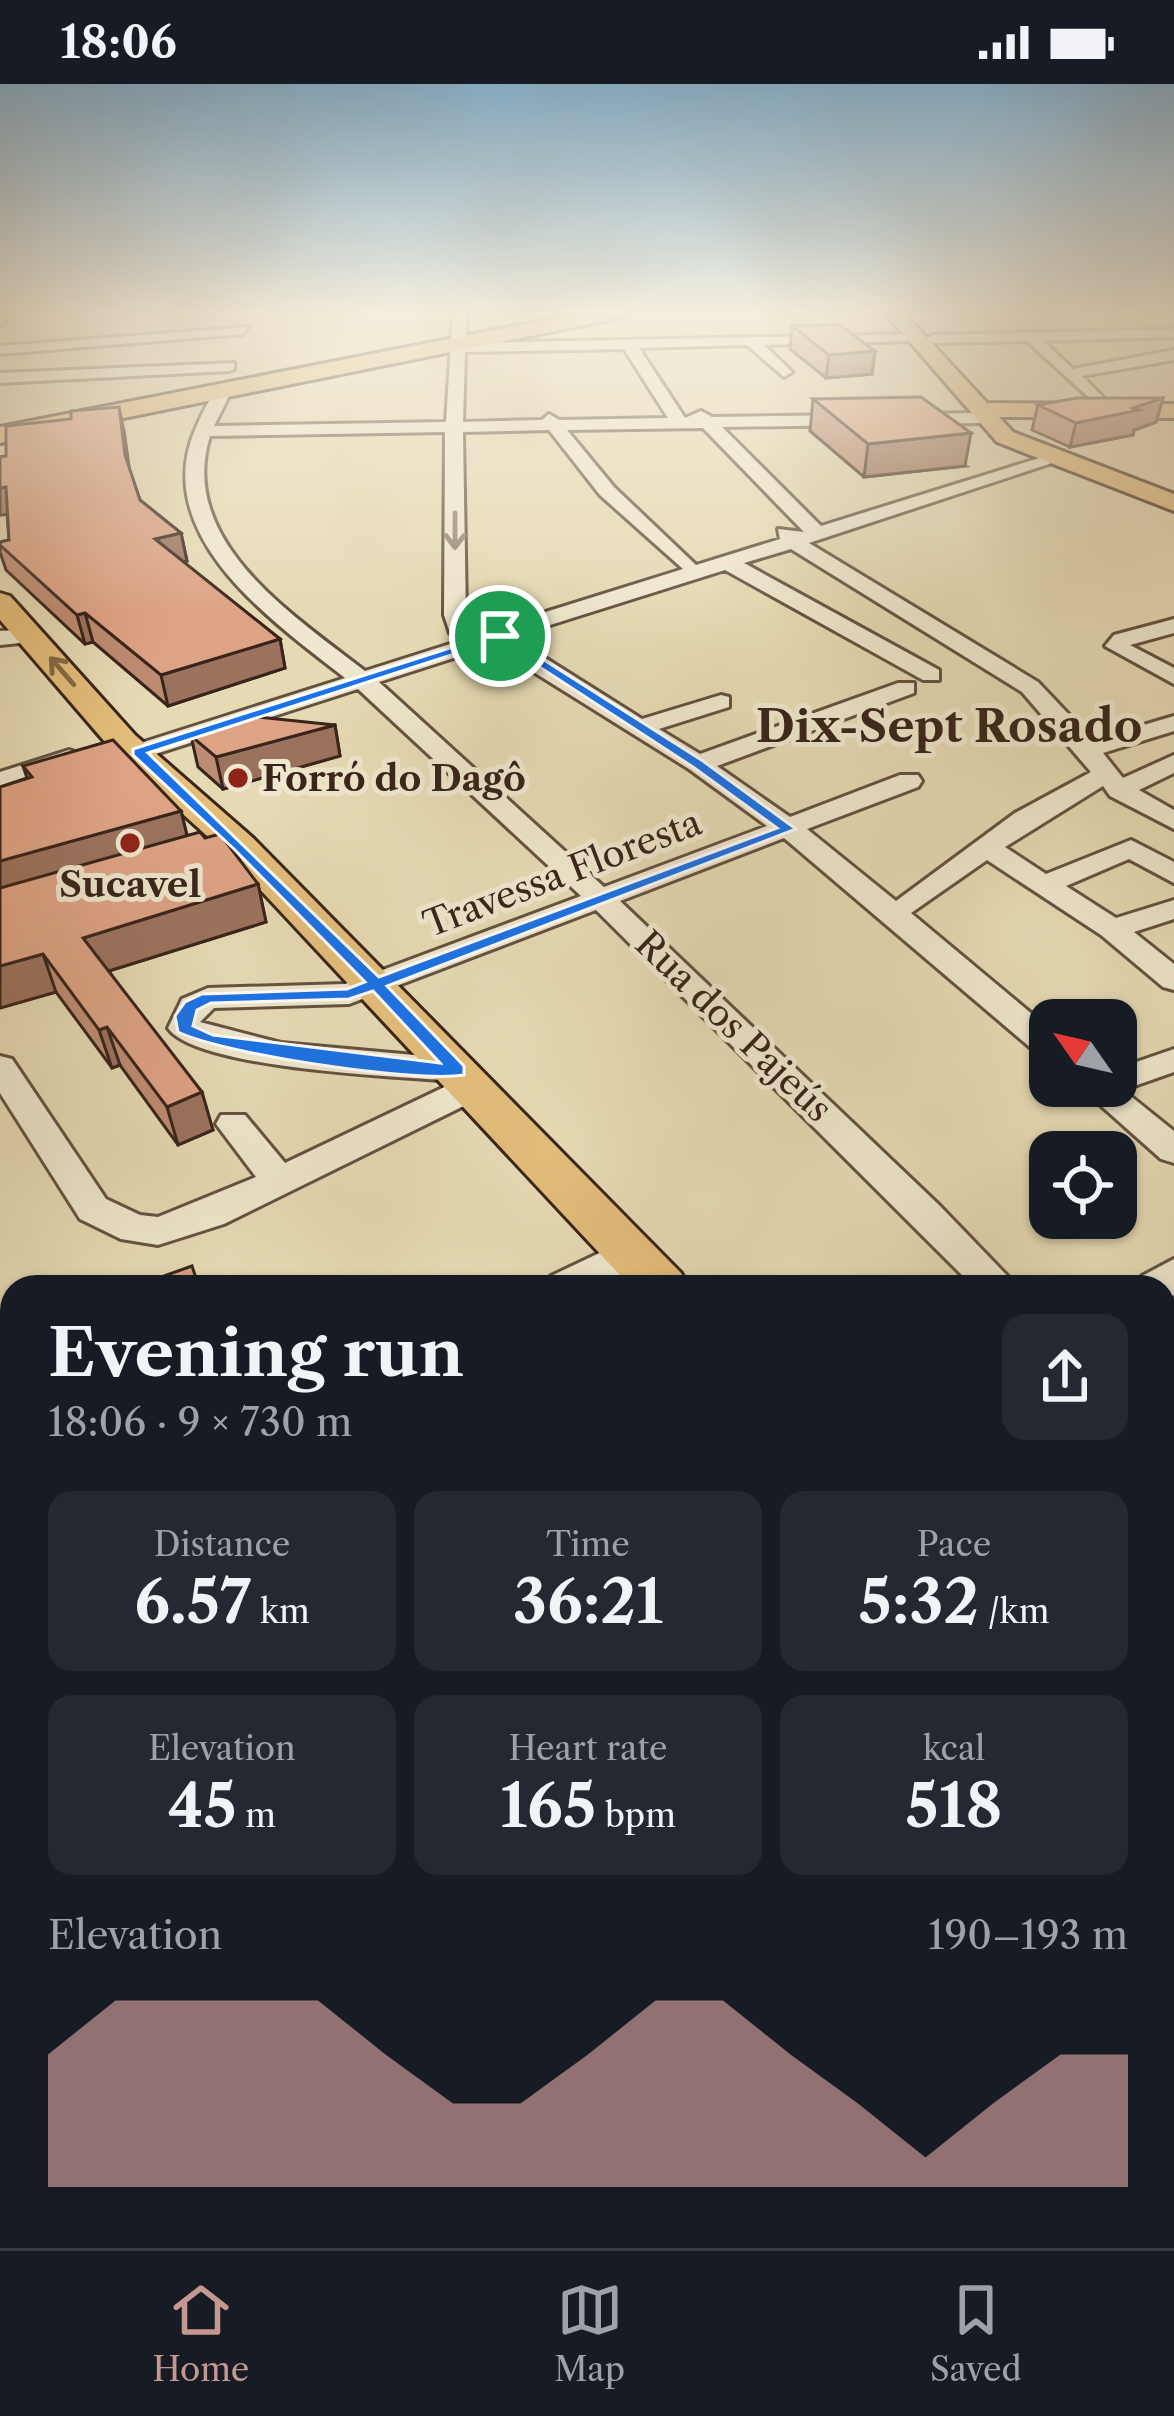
<!DOCTYPE html>
<html lang="en">
<head>
<meta charset="utf-8">
<style>
	body { margin:0; font-family:"Libre Caslon Text",serif; background:#242831; color:#f1f3f6; height:100vh; display:flex; flex-direction:column; font-size:45px; white-space:nowrap }
	* { box-sizing:border-box; margin:0 }
	p { font-size:39px; color:#9ea1a6 }
	.icon { flex:none; width:66px; height:66px; fill:none; stroke:currentColor; stroke-width:2; stroke-linecap:round; stroke-linejoin:round }
	.map { position:relative; flex:1; overflow:hidden }
	.sheet { position:absolute; left:0px; top:1191px; width:1176px; height:975px; display:flex; flex-direction:column; background:#171b24; border-radius:36px 36px 0 0; box-shadow:0 3px 9px #0004 }
	.sheet>* { flex:none }
	.needle { width:78px; rotate:304deg }
	.tools { position:absolute; left:1029px; top:915px; display:grid; gap:24px }
	.tools a { display:grid; place-items:center; width:108px; height:108px; border-radius:24px; background:#171b24; box-shadow:0 3px 9px #0004; font-size:60px }
	.pin { position:absolute; display:grid; place-items:center; width:102px; height:102px; color:#fff; margin:-51px; border:6px solid #fff; border-radius:50%; box-shadow:0 3px 12px #0007 }
	.round { display:grid; place-items:center; flex:none; width:126px; height:126px; border-radius:24px; background:#242831 }
	.summary { display:flex; align-items:center; justify-content:space-between; height:204px; padding:0 48px }
	h1 { font-size:66px; font-weight:700; line-height:90px }
	.stats { display:grid; grid-template-columns:repeat(3,1fr); gap:18px; height:204px; padding:12px 48px }
	.stats div { display:grid; align-content:center; border-radius:24px; background:#242831; text-align:center }
	.stats b { font-size:60px; font-weight:700 }
	.stats small { font-size:33px; font-weight:400 }
	.stats p { font-size:33px }
	.chart { height:336px; padding:24px 48px }
	.chart p { display:flex; justify-content:space-between }
	.chart svg { width:100%; height:216px; margin-top:12px; fill:#c59692; opacity:.7 }
	.status { display:flex; justify-content:space-between; align-items:center; height:84px; padding:0 60px; background:#171b24; direction:ltr }
	.status svg { height:33px; fill:currentColor }
	.tab-bar { display:flex; justify-content:space-around; align-items:center; height:168px; border-top:3px solid #363941; background:#171b24; font-size:33px; color:#9ea1a6 }
	.tab-bar a { display:grid; justify-items:center; gap:6px }
	.tab-bar .active { color:#c59692 }
	.map>svg:first-child { display:block }
</style>
</head>
<body>
<div class="status"><b>18:06</b><svg viewBox="0 0 49 12"><path d="M0 12V9h3v3zM5 12V6h3v6zM10 12V3h3v9zM15 12V0h3v12zM26 1h20v11H26zM47 4h2v5h-2z"/></svg></div>
<div class="map">
<svg width="1174" height="2164" viewBox="0 0 1174 2164">
	<rect width="100%" height="100%" fill="#e6dab4"/>
	<filter id="stains"><feTurbulence type="fractalNoise" baseFrequency=".00167" numOctaves="4"/><feColorMatrix values="0 0 0 0 .2 0 0 0 0 .09 0 0 0 0 .02 0 0 0 .5 -.17"/></filter>
	<radialGradient id="worn" r=".72"><stop offset=".6" stop-color="#630" stop-opacity="0"/><stop offset="1" stop-color="#630" stop-opacity=".3"/></radialGradient>
	<g fill="none" stroke-linecap="round" stroke-linejoin="round">
		<defs>
			<path id="minor" d="M453 227H467L466 259 921 250 916 257 764 261 792 288 784 293 747 261 639 264 685 334 701 327 712 333 983 329 991 334 983 339 722 343 821 442 1049 371 1064 375 809 459 1038 598 1093 656 1174 632V647L1103 669 1123 694 1174 671V689L1139 706 1174 726V745L1110 712 1103 702 1005 763 1046 790 1131 756 1174 778V799L1129 775 1066 802 1116 834 1174 816V835L1134 848 1174 880V906L1163 903 1101 851 987 776 911 829 1050 945V973L1038 970 784 754 620 817 940 1122 1018 1203H974L596 826 349 920 214 924 200 938 281 959 458 975 470 978 475 986 471 992 486 995 491 1003 486 1011 224 1140 158 1161 121 1155 80 1135 0 1009V972L12 975 106 1115 140 1131 158 1133 256 1093 216 1040 221 1031H245L285 1079 457 997C404 993 196 985 168 944L182 915 208 904 345 900 581 812 358 605 115 683 106 686 93 678 97 673 345 594C272 537 150 452 195 346 202 331 210 309 224 301L232 306 214 342 446 338ZM624 265 668 334 559 336 549 330 542 336 463 338 465 268ZM703 344 804 448 778 445 780 455 696 481 614 403 567 346ZM549 346 600 411 683 485 494 544 489 552 500 567 689 685 767 742 604 803 379 598 488 563V553H472L365 587C293 531 177 457 210 352L445 348 444 531 450 549 461 556 472 549 466 531 463 348ZM791 465 1022 608 1091 688 1015 729 896 817 807 745 918 703 922 697 918 691H900L790 733 717 682 914 609V599H898L700 670 659 645 729 623V613L721 611 642 635 512 553 725 486 923 596H939V586L744 479Z
				M248 243 243 250 0 270V262Z
				M1174 245V253L1043 257 1073 285 1174 266V276L1082 292 1116 326 1108 331 1027 257 933 259 926 255 933 251Z
				M234 279V285L229 287 0 299V289Z
				M1174 535V549L1130 561 1174 584V600L1105 562 1114 551Z
				M32 545 43 552 40 557 0 561V547Z
				M69 666 78 669 82 674 78 679 0 704V688Z
				M1174 965V988L1123 1006 1174 1047V1079L1161 1075 1079 1002H1116V985Z
				M631 1154 645 1159 650 1169C631 1205 581 1203 545 1203L551 1192Z
				M1174 1175V1211L1164 1216V1203H1136L1142 1192Z
				M1164 1339 1174 1343V1386L1164 1382Z
				M1174 1746V1803L1164 1807V1750Z
				M12 1940V2002L0 2007V1945Z
				M12 2002V2066L0 2071V2007Z
				M702 2154H773L769 2164H698Z"/>
			<path id="major" d="M0 227H16L0 242Z
				M883 227H902L987 319 1174 320V334L999 333 1013 348 1174 410V427L997 358Z
				M0 509 10 512 135 651 253 754 681 1189 689 1203H631L227 770 111 665 0 536Z
				M1164 1687 1174 1691V1768L1164 1764Z"/>
			<path id="highway" d="M591 227H634L624 233 0 359V343Z"/>
		</defs>
		<use href="#minor" stroke="#645240" stroke-width="6"/>
		<use href="#major" stroke="#38241a" stroke-width="6"/>
		<use href="#highway" stroke="#38241a" stroke-width="6"/>
		<use href="#minor" fill="#efe7ce" fill-rule="evenodd"/>
		<use href="#major" fill="#e3bd7a" fill-rule="evenodd"/>
		<use href="#highway" fill="#e3bd7a" fill-rule="evenodd"/>
	</g>
	<path fill="#be8c72" stroke="#38241a" stroke-width="3" d="M792 242 875 267 872 290 826 294 790 265Z
		M1163 314 1156 338 1134 346 1133 351 1070 363 1032 346 1038 321Z
		M813 315 965 382 864 393 810 347Z
		M124 347 129 384 140 416 181 449 187 477 183 478 280 555 285 584 168 622 93 558 85 560 6 486 0 468V458L9 456 7 430 0 431V373Z
		M335 641 340 672 223 705 198 683 191 652Z
		M23 682 181 727 187 751 205 754 258 800 266 838 109 887 213 1046 178 1061 120 981 112 984 56 908 0 924V703L27 694Z"/>
	<path fill="#9b725d" stroke="#38241a" stroke-width="3" d="M875 267 872 290 826 294 829 271Z
		M1163 314 1156 338 1134 346 1133 351 1070 363 1076 339Z
		M119 323 124 347 131 397 125 371Z
		M971 349 965 382 864 393 868 360Z
		M6 403 14 430 0 431V404Z
		M181 449 187 477 161 483 155 455Z
		M85 529 93 558 85 560 77 531Z
		M280 555 285 584 168 622 161 591Z
		M335 641 340 672 223 705 216 673Z
		M181 727 190 764 0 818V777Z
		M258 800 266 838 96 891 83 854Z
		M43 870 56 908 0 924V882Z
		M107 943 120 981 112 984 99 946Z
		M202 1008 213 1046 178 1061 167 1023Z
		M12 1432V1482L0 1486V1437Z"/>
	<path fill="#dda385" stroke="#38241a" stroke-width="3" d="M840 241 875 267 829 271 792 242Z
		M921 313 971 349 868 360 813 315Z
		M1077 314H1163L1133 324 1139 326 1076 339 1038 321Z
		M119 323 125 371 140 416 181 449 155 455 280 555 161 591 85 529 77 531 0 461V458L9 456 6 403 0 404V373L6 372V342L71 335V327Z
		M258 633 335 641 216 673 191 652Z
		M113 656 181 727 0 777V703L32 693 23 682Z
		M200 748 205 754 220 750 258 800 83 854 202 1008 167 1023 107 943 99 946 43 870 0 882V804Z
		M192 1182 199 1203H133Z
		M12 1246V1432L0 1437V1250Z"/>
	<defs><path id="oneway-shaft" d="M-6 0H5M1.5-3L5.5 0L1.5 3" fill="none" stroke-width="1.6" stroke-linecap="round" stroke-linejoin="round" transform="scale(3)"/></defs>
	<use stroke="#948674" href="#oneway-shaft" transform="translate(455 447) rotate(90)"/>
	<use stroke="#856945" href="#oneway-shaft" transform="translate(62 587) rotate(-131)"/>
	<linearGradient id="sky" x2="0" y2="1"><stop stop-color="#89b6d5"/><stop offset="0.43" stop-color="#f4eedd"/><stop offset="1" stop-color="#f4eedd" stop-opacity="0"/></linearGradient>
	<rect width="1174" height="530" fill="url(#sky)"/>
	<path fill="#1a73e8" stroke="#fff" stroke-width="3" fill-rule="evenodd" d="M500 548 703 677 796 745 387 902 464 982V991C415 999 223 970 178 948L175 932 185 918 202 910 347 905 365 898 234 765 133 671V665ZM498 556 693 683 777 744 379 893 148 669ZM373 907 440 979 213 951 193 942 197 926 211 919 349 915Z"/>
	<g fill="#8f2418" stroke="#efe7ce" stroke-width="4.5">
		<circle cx="238" cy="694" r="12"/>
		<circle cx="130" cy="759" r="12"/>
	</g>
	<g text-anchor="middle" dominant-baseline="central" stroke-width="10" stroke-linejoin="round" paint-order="stroke">
		<g font-size="36" font-weight="bold" fill="#38241a" stroke="#efe7ce" text-anchor="start">
			<text x="262" y="694">Forró do Dagô</text>
			<text x="130" y="800" text-anchor="middle">Sucavel</text>
		</g>
		<g font-size="36" fill="#38241a" stroke="#efe7ce">
			<text transform="translate(562 789) rotate(-21)">Travessa Floresta</text>
			<text transform="translate(734 942) rotate(44)">Rua dos Pajeús</text>
		</g>
		<g font-size="45" font-weight="bold" fill="#38241a" stroke="#efe7ce">
			<text x="949" y="642">Dix-Sept Rosado</text>
		</g>
	</g>
	<rect width="100%" height="100%" filter="url(#stains)"/>
	<rect width="100%" height="100%" fill="url(#worn)"/>
</svg>
<div class="tools">
<a><svg class="needle" viewBox="-14 -14 28 28"><path d="M0-13l5 13h-10z" fill="#e53935"/><path d="M0 13l5-13h-10z" fill="#9ea1a6"/></svg></a>
<a><svg class="icon" aria-label="locate" viewBox="0 0 24 24"><circle cx="12" cy="12" r="6"/><path d="M12 2v4M12 18v4M2 12h4M18 12h4"/></svg></a>
</div>
<div class="pin" style="left:500px;top:552px;background:#1e9e55"><svg class="icon" aria-label="arrive" viewBox="0 0 24 24"><path d="M6 21V4h12l-3 4 3 4H6"/></svg></div>
<section class="sheet">
<div class="summary"><div><h1>Evening run</h1><p>18:06 · 9 × 730 m</p></div><a class="round"><svg class="icon" aria-label="share" viewBox="0 0 24 24"><path d="M12 15V3M7 8l5-5 5 5M5 13v7h14v-7"/></svg></a></div>
<div class="stats">
<div><p>Distance</p><b>6.57<small> km</small></b></div>
<div><p>Time</p><b>36:21</b></div>
<div><p>Pace</p><b>5:32<small> /km</small></b></div>
</div>
<div class="stats">
<div><p>Elevation</p><b>45<small> m</small></b></div>
<div><p>Heart rate</p><b>165<small> bpm</small></b></div>
<div><p>kcal</p><b>518</b></div>
</div>
<div class="chart"><p><span>Elevation</span>190–193 m</p>
<svg viewBox="0 0 160 44" preserveAspectRatio="none"><path d="M0 44V17L10 6L20 6L30 6L40 6L50 17L60 27L70 27L80 17L90 6L100 6L110 17L120 27L130 38L140 27L150 17L160 17V44z"/></svg>
</div>
</section>
</div>
<nav class="tab-bar">
<a class="active"><svg class="icon" aria-label="home" viewBox="0 0 24 24"><path d="M3 11l9-7 9 7M6 9v11h12V9"/></svg>Home</a>
<a><svg class="icon" aria-label="map" viewBox="0 0 24 24"><path d="M3 6l6-2 6 2 6-2v14l-6 2-6-2-6 2zM9 4v14M15 6v14"/></svg>Map</a>
<a><svg class="icon" aria-label="saved" viewBox="0 0 24 24"><path d="M7 4h10v16l-5-4-5 4z"/></svg>Saved</a>
</nav>
</body>
</html>
